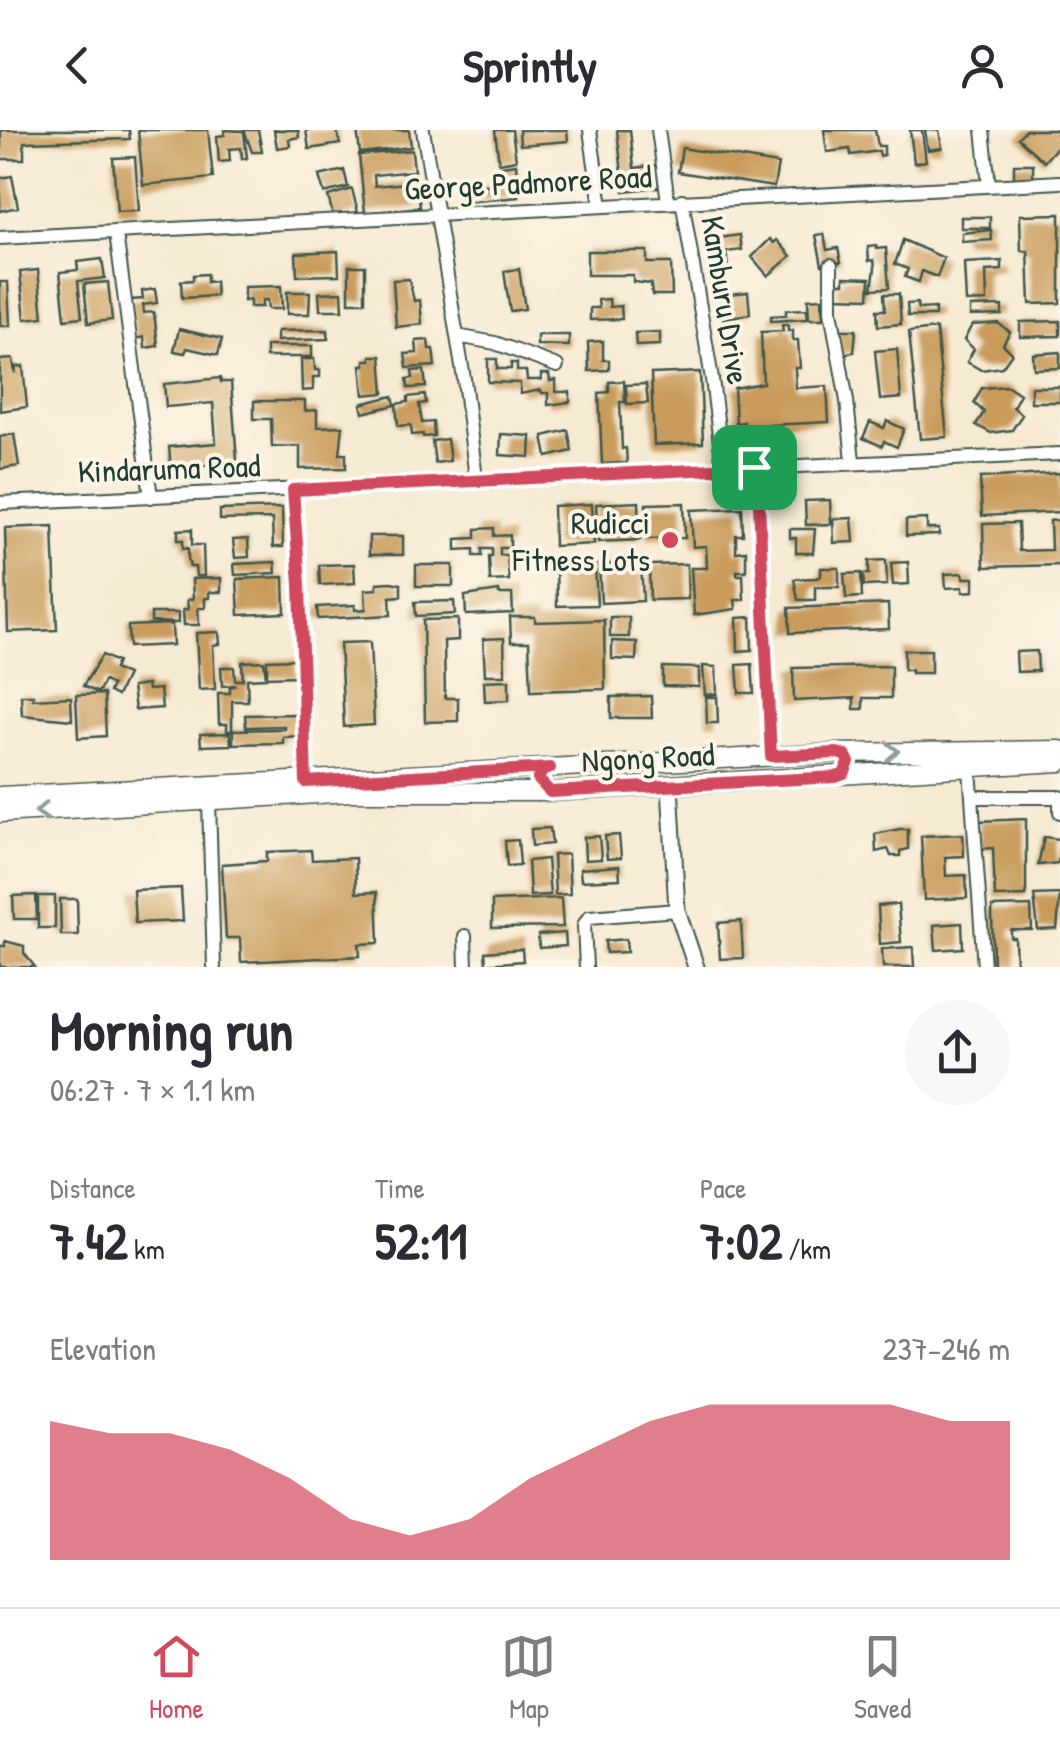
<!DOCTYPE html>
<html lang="en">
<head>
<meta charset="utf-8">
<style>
	body { margin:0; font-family:"Patrick Hand",sans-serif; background:#f7f7f7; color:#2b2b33; height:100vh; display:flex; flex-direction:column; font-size:38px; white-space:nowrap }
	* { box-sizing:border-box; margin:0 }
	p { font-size:32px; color:#7c7c81 }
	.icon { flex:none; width:55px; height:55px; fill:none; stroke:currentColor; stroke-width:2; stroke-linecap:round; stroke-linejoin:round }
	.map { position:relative; height:837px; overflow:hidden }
	.side { display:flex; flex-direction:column; background:#fff; flex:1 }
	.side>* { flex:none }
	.pin { position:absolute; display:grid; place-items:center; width:85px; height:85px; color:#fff; margin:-42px; border-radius:20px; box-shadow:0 5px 15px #0006 }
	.round { display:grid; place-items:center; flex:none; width:105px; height:105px; border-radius:52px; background:#f7f7f7 }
	.overview { display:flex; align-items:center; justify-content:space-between; height:170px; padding:0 50px }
	h1 { font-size:55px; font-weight:700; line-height:75px }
	.figures { display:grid; grid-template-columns:repeat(3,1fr); gap:15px; height:170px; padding:10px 50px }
	.figures div { display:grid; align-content:center }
	.figures b { font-size:50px; font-weight:700 }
	.figures small { font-size:28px; font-weight:400 }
	.figures p { font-size:28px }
	.chart { height:280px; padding:20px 50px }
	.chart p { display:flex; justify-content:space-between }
	.chart svg { width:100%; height:180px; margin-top:10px; fill:#d1495b; opacity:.7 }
	header { display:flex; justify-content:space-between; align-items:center; height:130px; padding:0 50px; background:#fff; font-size:45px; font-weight:700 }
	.tabs { display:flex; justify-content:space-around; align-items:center; height:140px; border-top:2px solid #e1e1e2; background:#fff; font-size:28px; color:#7c7c81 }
	.tabs a { display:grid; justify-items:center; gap:5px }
	.tabs .selected { color:#d1495b }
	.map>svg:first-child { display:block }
</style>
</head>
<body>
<header><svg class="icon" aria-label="back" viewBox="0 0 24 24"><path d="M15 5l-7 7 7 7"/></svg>Sprintly<svg class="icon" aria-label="person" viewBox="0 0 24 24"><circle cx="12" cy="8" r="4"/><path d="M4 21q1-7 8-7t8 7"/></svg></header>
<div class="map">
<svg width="1060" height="837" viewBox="0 0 1060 837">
	<rect width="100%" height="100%" fill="#fcf5e5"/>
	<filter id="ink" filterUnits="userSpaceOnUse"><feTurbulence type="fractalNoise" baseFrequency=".01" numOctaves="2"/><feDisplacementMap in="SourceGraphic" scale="20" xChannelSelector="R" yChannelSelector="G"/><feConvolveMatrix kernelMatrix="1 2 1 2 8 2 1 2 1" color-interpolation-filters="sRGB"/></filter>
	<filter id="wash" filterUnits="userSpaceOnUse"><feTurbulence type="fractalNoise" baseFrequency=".0048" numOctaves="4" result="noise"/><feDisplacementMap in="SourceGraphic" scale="40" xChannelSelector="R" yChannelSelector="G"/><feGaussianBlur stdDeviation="2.25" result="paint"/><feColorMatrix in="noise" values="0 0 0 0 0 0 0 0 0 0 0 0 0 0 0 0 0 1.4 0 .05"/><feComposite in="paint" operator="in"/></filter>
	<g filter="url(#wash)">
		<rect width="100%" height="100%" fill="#f7ead3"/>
		<g id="blocks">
			<path fill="#c99c5c" d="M1 0H129L130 9 24 12V29H1Z
				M138 0H208L213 48 143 55Z
				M225 0 244 1 247 28 242 29 241 18 229 19 230 31 219 32 217 6 225 5Z
				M244 0H258L262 22H252Z
				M274 0H298L299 7 289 9 290 16 277 18Z
				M306 0H337L340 14 309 19Z
				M357 0H409L411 17 360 23Z
				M495 0H512L516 30 499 33Z
				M519 0H567L568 11 520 15Z
				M617 0H630L634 38 657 35 659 57 624 61Z
				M824 0H875L878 16H884V25L880 26 879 21 851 25 850 19 827 22Z
				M910 0H922L926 31 914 33Z
				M925 0H939L942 18 928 20Z
				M1025 0H1060L1057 4 1060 7V22L1056 18 1044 32 1018 8Z
				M682 18 778 34 774 57 678 42Z
				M412 20 414 41 374 45 375 56 417 52 420 77 365 83 359 25Z
				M135 27 139 81 117 82 113 28Z
				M516 34 519 67 466 72 464 57 498 54 497 47 503 46 502 36Z
				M1014 34H1033V49H1014Z
				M344 40 348 57 324 63 319 46Z
				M12 46 18 77 0 81V48Z
				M352 59 358 82 334 89 328 66Z
				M1060 84V173L1030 174 1028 121H1021L1020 85Z
				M961 87H990V98H961Z
				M991 100 992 110 962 112V103Z
				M824 104 827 120 838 118 841 132 822 135 816 105Z
				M740 105 742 120 726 122 728 138 716 139 712 109Z
				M770 109 774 113 777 110 791 126 768 146 752 127Z
				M903 110 944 128 937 147 922 141 919 152 905 147 908 139 895 134Z
				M876 116 877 119 886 118 889 158 872 159 875 138 874 130 869 131 868 117Z
				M338 121 339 145 297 146 296 123Z
				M587 121H647V133H671L672 165H652L651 154 633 152V145H587Z
				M102 129 105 148 78 151 82 187 65 189 60 142 78 140 77 132Z
				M1002 131V140L986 141 987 171 966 172 964 133Z
				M349 136H365V172H349Z
				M519 139 525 179 510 181 504 141Z
				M38 140 43 187 25 189 20 142Z
				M207 144V152L215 151 216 166 182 168 181 151 193 150V145Z
				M844 147 870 148 869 168 837 167 838 153H844Z
				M409 149 414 171 420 170 422 194 396 197 393 150Z
				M0 152H8L10 196H0Z
				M108 152 112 190 88 193 84 154Z
				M281 156 282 179H268L267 170H262V177H250V170L244 171V157Z
				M155 159 157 173 143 175 144 183 154 182 158 216 145 218 144 207 135 209 131 170 143 169 142 161Z
				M287 162H310L309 184H287Z
				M342 162 343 180H320L319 163Z
				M748 162 750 184 723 188 720 165Z
				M884 164H899L901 194 878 196 877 180H885Z
				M822 168 823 189H809L808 169Z
				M609 169 610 177 621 176 622 189 590 190V178H599L598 170Z
				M917 173 918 179 935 178V186H908L907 174Z
				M1002 176V185L970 186V177Z
				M807 179V189L771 191V186L786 185V180Z
				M1060 191V206L1020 207V192Z
				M998 193 1010 202 1003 214 1012 223 1002 237 981 240 967 232 974 219 964 210 972 195Z
				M782 195H788V201L793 200V210H798L800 238H795L796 258 827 256 829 292 744 296V292L736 293 734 258 763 253 761 202 783 201Z
				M179 199 222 209 218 225 187 218 185 223 174 221Z
				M936 199 947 307 920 309 909 202Z
				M328 200V209L277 211V201Z
				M838 200H856L854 222 841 224Z
				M660 202V215L636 216 635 203Z
				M537 205H569V216L537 215Z
				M428 210 429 219H433L435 236 407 238 405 224 417 223 416 211Z
				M603 211V230H609V240L589 241 588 212Z
				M266 216H312V227H266Z
				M897 219 901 268 880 270 875 221Z
				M1060 222V238L1034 239 1033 224Z
				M371 226H381L384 263 364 265 361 235H365V230H371Z
				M13 229 15 243 16 237 23 236 27 277 0 281V230Z
				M301 229H314L315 240H320V247H313V260L302 261Z
				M488 229H497V239H511V233H517V241H526L527 250H541V244H549L550 251 556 250V262H570V272L548 275V263H542L541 260 520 264V253L488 252Z
				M424 240 426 257 408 258 407 249 413 248 412 241Z
				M700 242 703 313 654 315 651 244Z
				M220 248 221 252H231L237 331 171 340 169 317 216 313 213 273 166 277 164 254Z
				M624 251 625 272H620L622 319 626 318 627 333 602 334 599 263 609 262V252Z
				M646 254 648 273 627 274 626 255Z
				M1008 256 1020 264 1013 277 1022 285 1012 300 991 303 976 295 984 282 974 273 982 258Z
				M1031 257H1060V272H1031Z
				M425 265 426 273 419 274 422 293 433 292 434 306 423 307V304L412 305 411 295 398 296 396 274 408 272V267Z
				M393 266 395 275 363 283 361 274Z
				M254 271H305V281L317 280V297L343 296 340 324H346V338L300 339V316L272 317 271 289H254Z
				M887 291 904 299 897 317 884 311 882 316 863 308 870 292 884 298Z
				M568 300 572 321 547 327 543 306Z
				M14 304 19 336 0 339V307Z
				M501 304 531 306 530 327 500 325Z
				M447 309 450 331 435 333 432 311Z
				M1060 343V382L982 386 980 348Z
				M830 370 831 394 806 395 805 371Z
				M639 372 640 410 598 412 596 374Z
				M684 373 685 408 647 409 646 374Z
				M592 374 594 414 554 416 553 376Z
				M282 378 283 417H273L272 389 220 390V380Z
				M742 378 743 405H736V422L746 421V441H737V445H743L744 470H735L736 479 694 485 691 438H707L706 416 693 417 691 380Z
				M852 388 854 412 834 413 833 389Z
				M927 389V399H939V405L906 406V390Z
				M1060 390V435L984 437 983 394 1018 393 1019 421 1051 420 1050 391Z
				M53 396 57 500 8 502 5 398Z
				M494 398V406L510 405V418H500V425H507L509 450 490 451 489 426H492V419H482V426H474V419L456 420V409L476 408V399Z
				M192 399V415H203L204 446H196L195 437H190L188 428V418L183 419V410H178V400Z
				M790 399H815L813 423H796V408H790Z
				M369 406H403V425H369Z
				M248 409 249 427 235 428 233 410Z
				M886 430 887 455 864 456 863 444H869V431Z
				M275 432 276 443 235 445 234 434Z
				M908 432 909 454 893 455 891 433Z
				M641 433 643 471 601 473 599 435Z
				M354 434 355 453 320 455 319 435Z
				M687 434 688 469 650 470 649 435Z
				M416 435H453V456H416Z
				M595 435 597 475 557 476 556 436Z
				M821 438H839V457H815V470H798L794 449 816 448 821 446Z
				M861 443 862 467 846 468 844 444Z
				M963 443 964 448H974V461L963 462V457L946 458 945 444Z
				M284 447 285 483 239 485 237 449Z
				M221 448V462H209V468H205V478H198L199 495H184L183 480 188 479 187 470 193 469 192 449Z
				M391 452 401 454V466L390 467 391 485 318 489 317 477 355 475V480L366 479 365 460 377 459V453Z
				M499 461V464H512L513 483 466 485 465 466Z
				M454 471 455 484 416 486 415 472Z
				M888 474 889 499 790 503 789 478Z
				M151 483H178V493L151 492Z
				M510 487H535V492L604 490 605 559 531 561 529 512H511Z
				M610 487H629V507H610Z
				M751 487 752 520 738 521 737 488Z
				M458 489V510L444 511 445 568H458V591L425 592 423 490Z
				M172 494 173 515 129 517 128 496Z
				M219 502 220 514 213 515 215 559 199 560 196 503Z
				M504 508 505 545H485L483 509Z
				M612 511 637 512 636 530 612 529Z
				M370 512 374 595 344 597 340 513Z
				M904 520H931V543H911V540H904Z
				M1037 521 1038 541 1017 542 1016 522Z
				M102 525 117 532 114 539 127 545 117 566 109 562 112 555 104 551 98 563 83 556Z
				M296 529 297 546 267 547V530Z
				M264 531 266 548 247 549 248 571H232V601H227V594H219L218 563H230V557L236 555 222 556 221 537H234L235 550H243L242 532Z
				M752 534 754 563H739L737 535Z
				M703 536 716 537 717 564 705 565Z
				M891 536V568H863V579H854V568L794 571 793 538Z
				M663 537 699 538V557L663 556Z
				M509 550V570L485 571 484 551Z
				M147 555 148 560 160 559 162 578 135 580 132 557Z
				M104 564 106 606 78 608 76 565Z
				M21 565H33V569L71 567 72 590 22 585Z
				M651 566 652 588H611V567Z
				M706 567H717L718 593H707Z
				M298 584 299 606 283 607V613L233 614V600L284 599V596L246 597 245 585Z
				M230 603 231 615 201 616 200 604Z
				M1026 689V766L995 767 993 718 980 719 979 691Z
				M550 698 552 714 532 716 531 699Z
				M900 699H908V719L900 721V726H891L888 719 876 722 875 704Z
				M963 704 964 726 945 727 946 746 966 745 967 768 924 770 921 706Z
				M619 705 621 728 607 729 605 706Z
				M599 706 601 729 585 730 584 707Z
				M1044 707 1059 709 1058 733 1038 735Z
				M518 710 520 735 507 736 505 711Z
				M311 720 312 730 355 728 356 763 377 762 379 813 359 814 360 826 241 832 240 808H226L222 734 267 731V722Z
				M568 724 570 764 555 765 553 725Z
				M547 729 550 765 530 766 528 731Z
				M619 736 620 749 581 751 580 739Z
				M181 758 183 791 135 793 133 760Z
				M1060 764 1057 799 1038 800 1034 765Z
				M36 765 37 789H14L13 766Z
				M38 766H55V798H38Z
				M561 768 563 797 492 798V771Z
				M60 769H77L78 805H61Z
				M898 774 901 812 880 814 878 776Z
				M1031 776 1032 800H1011V808H1015L1016 837H993L992 777Z
				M741 791 743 828 720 829 718 793Z
				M962 793 963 818 936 820 934 795Z
				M565 803 566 816 539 818 538 805Z
				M626 809 627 822 606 823 605 811Z
				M5 811 24 816V823L35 837H0V816H5Z
				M913 817 914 837H883L882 819Z
				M522 819 523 831 486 834 485 822Z"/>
		</g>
	</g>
	<g filter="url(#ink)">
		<use href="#blocks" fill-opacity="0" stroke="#3f574c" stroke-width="2.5"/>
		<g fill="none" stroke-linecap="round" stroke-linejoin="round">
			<defs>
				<path id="minor" d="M423 0 464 249 476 349
					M590 0 601 76
					M658 0 668 71
					M983 0 989 55
					M682 70 712 249 723 338
					M116 103 151 367
					M0 108 1060 52
					M831 135V181L847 271 853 331
					M457 206 495 213 557 236
					M754 337 759 374 771 627
					M293 360 300 454 306 652
					M0 373 1060 324
					M970 639 984 837
					M972 667H1060
					M209 672 214 837
					M1060 672V682
					M465 806 466 837
					M586 837 584 795 589 787 677 780"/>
				<path id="tertiary" d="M670 656 677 780 696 837"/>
				<path id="secondary" d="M0 666 837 623 1060 620
					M0 683 352 662H550L1060 632"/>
			</defs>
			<use href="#minor" stroke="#3f574c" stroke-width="16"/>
			<use href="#tertiary" stroke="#3f574c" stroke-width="19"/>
			<use href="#secondary" stroke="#3f574c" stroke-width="21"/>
			<use href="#minor" stroke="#fff" stroke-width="12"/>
			<use href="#tertiary" stroke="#fff" stroke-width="15"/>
			<use href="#secondary" stroke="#fff" stroke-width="18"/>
		</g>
		<defs><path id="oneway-chevron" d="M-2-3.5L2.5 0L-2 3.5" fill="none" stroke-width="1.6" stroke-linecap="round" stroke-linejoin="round" transform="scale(2.5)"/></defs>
		<g stroke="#8f9e9a">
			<use href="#oneway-chevron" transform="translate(892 621) rotate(-2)"/>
			<use href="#oneway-chevron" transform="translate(42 681) rotate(177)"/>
		</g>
	</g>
	<g fill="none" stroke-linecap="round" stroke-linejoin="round" filter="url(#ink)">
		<defs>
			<path id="route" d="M754 337 759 374 771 626 837 623 845 625 849 632 844 644 836 647 550 662 538 649 542 641 550 638 306 652 300 454 293 360Z"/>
		</defs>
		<use href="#route" stroke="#fff" stroke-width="20"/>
		<use href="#route" stroke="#d1495b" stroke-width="12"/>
	</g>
	<circle fill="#d1495b" stroke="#fcf5e5" stroke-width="4" cx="670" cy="410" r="10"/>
	<g text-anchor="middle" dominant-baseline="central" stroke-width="8" stroke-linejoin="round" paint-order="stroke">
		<g font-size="32" fill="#1f3d34" stroke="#fcf5e5">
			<text transform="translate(528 52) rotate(-3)">George Padmore Road</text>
			<text transform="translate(726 170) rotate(81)">Kamburu Drive</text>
			<text transform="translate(169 338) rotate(-2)">Kindaruma Road</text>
			<text transform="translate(648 627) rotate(-3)">Ngong Road</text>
		</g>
		<g font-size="32" fill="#1f3d34" stroke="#fcf5e5" text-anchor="end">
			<text x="650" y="392">Rudicci<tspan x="650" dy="37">Fitness Lots</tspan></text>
		</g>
	</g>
</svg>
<div class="pin" style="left:754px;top:337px;background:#1e9e55"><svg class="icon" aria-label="arrive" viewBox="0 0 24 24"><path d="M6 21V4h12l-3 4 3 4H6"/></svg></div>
</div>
<section class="side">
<div class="overview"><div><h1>Morning run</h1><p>06:27 · 7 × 1.1 km</p></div><a class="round"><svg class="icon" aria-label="share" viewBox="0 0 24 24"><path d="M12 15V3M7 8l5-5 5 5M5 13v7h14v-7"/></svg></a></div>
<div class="figures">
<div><p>Distance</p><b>7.42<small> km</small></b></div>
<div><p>Time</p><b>52:11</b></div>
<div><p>Pace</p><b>7:02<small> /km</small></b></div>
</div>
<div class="chart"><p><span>Elevation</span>237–246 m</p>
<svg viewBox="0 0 160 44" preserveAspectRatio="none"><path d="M0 44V10L10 13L20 13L30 17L40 24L50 34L60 38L70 34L80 24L90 17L100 10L110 6L120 6L130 6L140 6L150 10L160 10V44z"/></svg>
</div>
</section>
<nav class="tabs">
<a class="selected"><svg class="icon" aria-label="home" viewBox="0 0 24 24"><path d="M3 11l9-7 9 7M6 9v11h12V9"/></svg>Home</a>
<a><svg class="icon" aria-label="map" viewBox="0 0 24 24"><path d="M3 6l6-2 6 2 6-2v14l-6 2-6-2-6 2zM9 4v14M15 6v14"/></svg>Map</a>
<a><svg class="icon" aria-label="saved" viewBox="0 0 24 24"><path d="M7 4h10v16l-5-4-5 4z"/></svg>Saved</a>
</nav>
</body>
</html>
